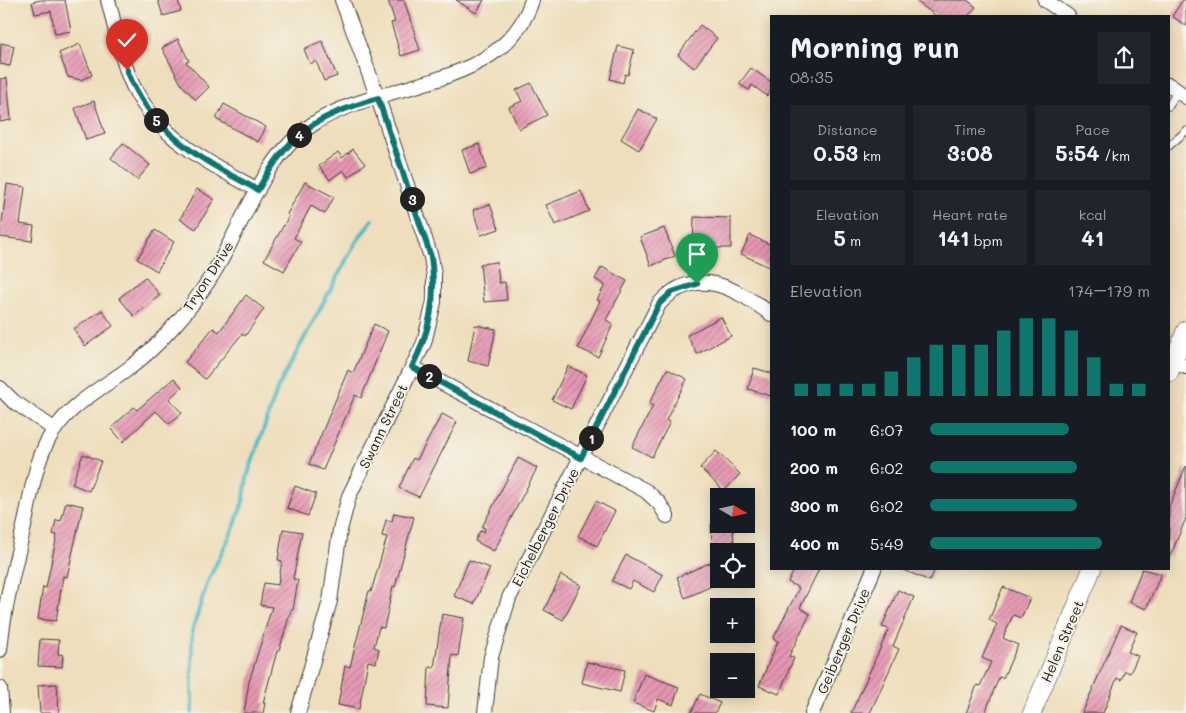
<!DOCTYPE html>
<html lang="en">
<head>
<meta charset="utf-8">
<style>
	body { margin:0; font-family:Mali,sans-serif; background:#20242c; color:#f1f3f6; height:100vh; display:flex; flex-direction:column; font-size:19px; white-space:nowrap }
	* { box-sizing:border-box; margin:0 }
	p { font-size:16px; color:#9ea1a6 }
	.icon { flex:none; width:28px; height:28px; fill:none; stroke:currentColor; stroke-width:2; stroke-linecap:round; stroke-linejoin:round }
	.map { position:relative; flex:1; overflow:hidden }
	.details { position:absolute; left:770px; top:15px; width:400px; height:555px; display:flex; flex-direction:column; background:#171b24; border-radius:0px; box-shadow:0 2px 12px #0003 }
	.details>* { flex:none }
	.needle { width:32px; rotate:99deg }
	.controls { position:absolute; left:710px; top:488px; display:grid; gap:10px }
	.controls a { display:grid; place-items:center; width:45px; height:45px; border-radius:0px; background:#171b24; box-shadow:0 2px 12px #0003; font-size:25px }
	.pin { position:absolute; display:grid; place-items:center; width:42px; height:42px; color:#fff; margin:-51px -21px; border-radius:50% 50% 50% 0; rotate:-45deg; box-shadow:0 0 5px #0007 }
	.pin .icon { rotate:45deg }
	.km { position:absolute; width:25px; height:25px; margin:-12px; border-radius:50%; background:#222; color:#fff; font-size:14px; line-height:25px; text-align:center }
	.round { display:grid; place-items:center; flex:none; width:52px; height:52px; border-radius:0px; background:#20242c }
	.head { display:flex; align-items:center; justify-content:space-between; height:85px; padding:0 20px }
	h1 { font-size:28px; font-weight:700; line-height:38px }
	.stats { display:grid; grid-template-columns:repeat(3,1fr); gap:8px; height:85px; padding:5px 20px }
	.stats div { display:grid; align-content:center; border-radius:0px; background:#20242c; text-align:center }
	.stats b { font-size:21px; font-weight:700 }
	.stats small { font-size:14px; font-weight:400 }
	.stats p { font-size:14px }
	.chart { height:140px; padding:10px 20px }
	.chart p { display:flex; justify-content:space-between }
	.chart svg { width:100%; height:90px; margin-top:5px; stroke:#0f766e; stroke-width:6 }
	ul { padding:0 20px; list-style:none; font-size:16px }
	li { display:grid; grid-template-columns:80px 60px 1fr; align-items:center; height:38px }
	li i { height:12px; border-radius:6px; background:#0f766e }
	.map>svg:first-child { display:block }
</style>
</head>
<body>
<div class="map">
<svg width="1186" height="713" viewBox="0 0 1186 713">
	<defs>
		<pattern id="building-hatch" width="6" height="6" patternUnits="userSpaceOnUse" patternTransform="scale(1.25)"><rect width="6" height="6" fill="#e697b3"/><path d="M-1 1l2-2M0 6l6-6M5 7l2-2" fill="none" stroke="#ba7a91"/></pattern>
	</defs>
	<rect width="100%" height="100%" fill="#f7f3e8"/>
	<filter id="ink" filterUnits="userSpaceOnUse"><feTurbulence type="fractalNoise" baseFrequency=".02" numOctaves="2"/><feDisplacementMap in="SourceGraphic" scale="10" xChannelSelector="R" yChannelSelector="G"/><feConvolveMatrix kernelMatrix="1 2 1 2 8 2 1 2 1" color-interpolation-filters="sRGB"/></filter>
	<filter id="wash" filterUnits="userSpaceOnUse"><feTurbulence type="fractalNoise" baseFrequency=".0096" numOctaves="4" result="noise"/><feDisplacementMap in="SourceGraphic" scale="20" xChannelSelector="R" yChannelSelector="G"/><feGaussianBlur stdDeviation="1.12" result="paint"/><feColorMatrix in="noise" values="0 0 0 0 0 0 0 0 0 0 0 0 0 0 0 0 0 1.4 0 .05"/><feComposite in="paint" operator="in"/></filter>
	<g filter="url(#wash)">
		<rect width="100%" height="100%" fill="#eedebc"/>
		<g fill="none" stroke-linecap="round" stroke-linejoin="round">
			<path stroke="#4ab9c2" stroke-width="4" d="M192 713V631L208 581 235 525 244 498 247 477 278 387 355 244 372 220"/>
		</g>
		<g id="blocks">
			<path fill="url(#building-hatch)" d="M41 0H65L71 31 55 34 51 11 35 14 32 2Z
				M158 0H178L181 11 163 16Z
				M388 0H404L420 50 401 56 391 23 395 22Z
				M456 0H484L476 13Z
				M915 0H967L976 7 968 16H936Z
				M1183 0H1186V26L1172 16Z
				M700 25 717 38 694 68 678 55Z
				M178 39 189 61 186 62 209 87 196 100 181 84 162 48Z
				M322 41 337 76 324 81 316 61 310 64 304 49Z
				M1 43 14 46 10 66 0 64Z
				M80 44 92 75 81 80 68 77 59 53Z
				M618 46 634 50 628 75 625 74 623 83 610 79Z
				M751 68 771 82V90L767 96 752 85 749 90 739 84Z
				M7 78 11 120 0 122V79Z
				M531 83 547 115 519 129 509 107 522 101 516 90Z
				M94 101 105 134 86 140 75 108Z
				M224 104 266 127 258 142 216 119Z
				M638 109 657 119 639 150 621 139Z
				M123 143 150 165 137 180 111 158Z
				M479 144 487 168 470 174 462 150Z
				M353 149 365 164 348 177 343 170 330 180 319 166 338 152 342 158Z
				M305 182 334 197 325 214 311 206 294 238 301 242 284 271 264 260 289 216 287 214Z
				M7 184 25 187 20 224 34 226 32 241 0 237V222H2Z
				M197 189 214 199 196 229 180 219Z
				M581 191 589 211 555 225 546 205Z
				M490 204 499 229 481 235 473 210Z
				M694 217 731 218V248H693Z
				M664 228 675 256 651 266 640 237Z
				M155 230 174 242 157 271 137 259Z
				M750 235 771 245V268L741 254Z
				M497 262 499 283 505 282 507 300 484 302 480 264Z
				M602 267 627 281 606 320 613 324 598 357 578 348 600 301 597 300 605 285 595 279Z
				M145 277 160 295 134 316 119 298Z
				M246 295 264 309 245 336 242 334 205 379 185 362 213 328 219 332Z
				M102 310 113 326 85 346 74 329Z
				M721 317 731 336 697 354 687 335Z
				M374 324 388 331 361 398 355 395 323 470 309 464 348 370 353 373Z
				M475 325 496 329 488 366 468 361Z
				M568 366 587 375 571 409 552 400Z
				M754 368 771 373V396L748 389Z
				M667 369 687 379 666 420 670 422 652 457 632 447 653 406 649 404Z
				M174 378 182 387 169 399 182 413 169 424 156 411 123 442 111 428 134 407 137 410Z
				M442 414 457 422 419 497 399 488 413 458 417 460Z
				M716 451 740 474 724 491 700 468Z
				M83 454 101 461 89 491 72 484Z
				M518 458 537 468 494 551 475 541 480 531 484 532 485 528 482 527Z
				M1186 466V518L1169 559V507Z
				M295 486 316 494 308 516 287 508Z
				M596 501 615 511 597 546 578 536Z
				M66 502 83 506 67 577 63 576 56 621 38 619 43 587 46 588 57 535 53 534 56 520 61 521Z
				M394 513 414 517 395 587 393 586 384 628 379 627 374 647 379 649 376 663 368 661 359 709 338 705 345 666 350 667 369 591 371 592 387 537 382 536 386 520 392 521Z
				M711 524H733L734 546 712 547Z
				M283 529 302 532 293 579 298 580 293 610H291L279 651H277L263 703H265L263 713H244L249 682 272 607 260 605 264 583 278 585 282 561 278 560Z
				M626 555 663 575 654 592 633 581 629 589 612 581Z
				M469 560 490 568 474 604 454 596Z
				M712 562 721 582 685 598 677 577Z
				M795 569H819L800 608 810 614 789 656 794 658 779 694 759 686 778 641 773 639 799 588 788 582Z
				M901 569H935L930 581Z
				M1142 569 1161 574 1146 609 1129 602Z
				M561 575 581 585 563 620 544 610Z
				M1003 587 1030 598 1021 618 1013 615 1003 638 1018 645 1003 678 999 677 985 713H966L977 685 980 686 991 662 982 658 997 624 989 620Z
				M898 590 914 597 893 646 899 649 870 713H851L889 629 882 627Z
				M442 614 464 618 458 656 452 655 448 708 427 706 429 667 434 668Z
				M1121 625 1137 632 1128 652 1138 656 1130 673 1125 671 1121 680 1117 678 1103 713H1082Z
				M40 639 59 640 58 654 63 655 62 667 38 666Z
				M587 662 625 670 620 692 582 683Z
				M644 674 679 687 673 705 658 699 654 711 633 703Z
				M57 684 59 713H40L38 685Z
				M700 694 720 703 715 713H691Z"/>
		</g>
	</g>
	<g filter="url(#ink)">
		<use href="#blocks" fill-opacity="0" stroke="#3c3934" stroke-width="1"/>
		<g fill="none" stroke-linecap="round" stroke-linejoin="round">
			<defs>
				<path id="service" d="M1169 106 1177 91
					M1169 146 1186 131"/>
				<path id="minor" d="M108 0C116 29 121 61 134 88 160 139 210 164 258 190
					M1045 0 1068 16
					M1169 85 1186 97
					M1173 362 1186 367
					M412 367 646 491 659 503 667 516
					M0 388 13 401 54 429
					M0 650C4 605 16 562 26 518 31 493 35 467 46 444 63 409 94 393 124 372 141 360 157 345 171 329 187 312 202 292 214 272 244 223 263 157 313 124 380 79 504 91 532 0
					M0 688 2 713
					M298 713 330 601 340 530 349 496 424 343 434 302V275L431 257 378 98 342 0
					M485 713 491 657 509 598 659 304C696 263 736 289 771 314
					M812 713 874 569"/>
				<path id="tertiary" d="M1169 373 1186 330
					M1032 713 1092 569"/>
			</defs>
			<use href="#service" stroke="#3c3934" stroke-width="9"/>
			<use href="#minor" stroke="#3c3934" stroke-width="16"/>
			<use href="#tertiary" stroke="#3c3934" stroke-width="19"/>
			<use href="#service" stroke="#fff" stroke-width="7"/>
			<use href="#minor" stroke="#fff" stroke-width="14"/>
			<use href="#tertiary" stroke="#fff" stroke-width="18"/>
		</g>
	</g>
	<g fill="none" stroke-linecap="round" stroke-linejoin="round" filter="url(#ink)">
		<defs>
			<path id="route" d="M127 70C152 134 200 159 258 190 290 131 316 117 378 98L431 257C437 298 430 331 412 367L581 458 659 304 672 292 697 284"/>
		</defs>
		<use href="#route" stroke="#fff" stroke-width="10"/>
		<use href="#route" stroke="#0f766e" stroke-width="6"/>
	</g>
	<g text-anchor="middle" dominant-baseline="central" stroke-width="4" stroke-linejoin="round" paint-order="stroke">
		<g font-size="14" fill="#1c1c1c" stroke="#f7f3e8">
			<text transform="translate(208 276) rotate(-57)">Tryon Drive</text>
			<text transform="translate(383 426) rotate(-64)">Swann Street</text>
			<text transform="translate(545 527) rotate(-63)">Eichelberger Drive</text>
			<text transform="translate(843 641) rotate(-67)">Geiberger Drive</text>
			<text transform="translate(1062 641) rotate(-67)">Helen Street</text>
		</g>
	</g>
</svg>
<div class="controls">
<a><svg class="needle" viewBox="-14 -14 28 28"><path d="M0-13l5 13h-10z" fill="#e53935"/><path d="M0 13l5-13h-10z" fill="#9ea1a6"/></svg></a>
<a><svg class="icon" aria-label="locate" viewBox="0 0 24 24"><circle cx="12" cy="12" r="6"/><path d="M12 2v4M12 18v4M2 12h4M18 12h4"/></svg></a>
<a>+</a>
<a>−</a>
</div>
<div class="pin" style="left:697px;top:284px;background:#1e9e55"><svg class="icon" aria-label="arrive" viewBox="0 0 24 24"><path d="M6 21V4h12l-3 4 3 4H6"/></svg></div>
<div class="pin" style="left:127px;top:70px;background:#d93025"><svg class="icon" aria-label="check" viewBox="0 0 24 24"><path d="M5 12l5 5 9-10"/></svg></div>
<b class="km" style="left:591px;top:438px">1</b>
<b class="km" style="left:429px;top:376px">2</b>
<b class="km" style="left:412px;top:199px">3</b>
<b class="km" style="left:299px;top:135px">4</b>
<b class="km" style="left:156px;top:120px">5</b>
<section class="details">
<div class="head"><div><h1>Morning run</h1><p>08:35</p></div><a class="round"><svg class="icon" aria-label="share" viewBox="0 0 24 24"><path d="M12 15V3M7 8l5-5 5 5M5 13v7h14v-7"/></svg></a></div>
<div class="stats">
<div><p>Distance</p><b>0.53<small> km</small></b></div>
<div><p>Time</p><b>3:08</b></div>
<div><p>Pace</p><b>5:54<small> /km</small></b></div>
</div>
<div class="stats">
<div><p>Elevation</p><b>5<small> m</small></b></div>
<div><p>Heart rate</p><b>141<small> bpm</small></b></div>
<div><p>kcal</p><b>41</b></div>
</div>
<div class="chart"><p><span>Elevation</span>174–179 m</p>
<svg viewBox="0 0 160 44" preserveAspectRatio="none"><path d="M5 44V38M15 44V38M25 44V38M35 44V38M45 44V32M55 44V25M65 44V19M75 44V19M85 44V19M95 44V12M105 44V6M115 44V6M125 44V12M135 44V25M145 44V38M155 44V38"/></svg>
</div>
<ul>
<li><b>100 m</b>6:07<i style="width:63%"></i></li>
<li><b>200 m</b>6:02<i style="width:67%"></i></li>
<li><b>300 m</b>6:02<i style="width:67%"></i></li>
<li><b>400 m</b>5:49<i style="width:78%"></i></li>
</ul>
</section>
</div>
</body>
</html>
